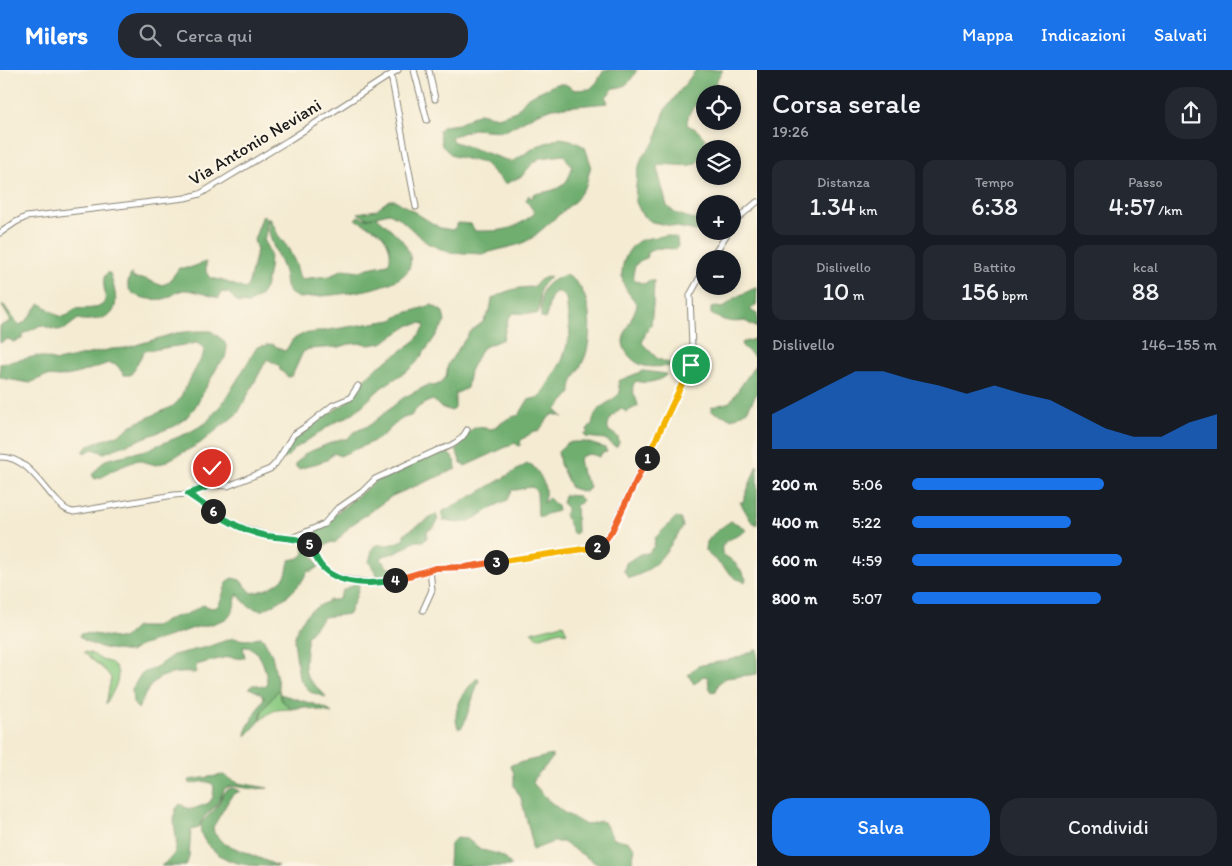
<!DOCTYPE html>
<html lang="it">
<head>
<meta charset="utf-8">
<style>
	body { margin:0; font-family:Itim,sans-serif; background:#242831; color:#f1f3f6; height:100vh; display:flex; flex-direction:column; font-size:19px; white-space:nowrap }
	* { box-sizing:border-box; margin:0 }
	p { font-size:16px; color:#9ea1a6 }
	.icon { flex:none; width:28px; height:28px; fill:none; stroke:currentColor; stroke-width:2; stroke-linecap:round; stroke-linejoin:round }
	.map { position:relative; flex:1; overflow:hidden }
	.details { display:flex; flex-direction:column; background:#171b24; width:475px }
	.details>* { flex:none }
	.tools { position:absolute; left:696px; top:15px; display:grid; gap:10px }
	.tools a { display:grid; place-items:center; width:45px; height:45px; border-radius:50%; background:#171b24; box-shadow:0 2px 8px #0003; font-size:25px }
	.pin { position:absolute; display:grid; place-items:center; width:42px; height:42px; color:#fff; margin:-21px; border:2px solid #fff; border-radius:50%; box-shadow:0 1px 5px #0007 }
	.km { position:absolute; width:25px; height:25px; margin:-12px; border-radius:50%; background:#222; color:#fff; font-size:14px; line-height:25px; text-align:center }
	.round { display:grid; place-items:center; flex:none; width:52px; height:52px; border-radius:20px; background:#242831 }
	.summary { display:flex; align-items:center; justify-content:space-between; height:85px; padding:0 15px }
	h1 { font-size:28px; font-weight:600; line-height:38px }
	.figures { display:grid; grid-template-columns:repeat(3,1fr); gap:8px; height:85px; padding:5px 15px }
	.figures div { display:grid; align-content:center; border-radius:12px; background:#242831; text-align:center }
	.figures b { font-size:25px; font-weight:600 }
	.figures small { font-size:14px; font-weight:400 }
	.figures p { font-size:14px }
	.chart { height:140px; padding:10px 15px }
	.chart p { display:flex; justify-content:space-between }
	.chart svg { width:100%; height:90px; margin-top:5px; fill:#1a73e8; opacity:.7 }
	.action { display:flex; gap:10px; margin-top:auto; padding:10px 15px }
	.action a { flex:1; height:58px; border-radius:20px; background:#1a73e8; color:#fff; font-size:20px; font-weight:600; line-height:58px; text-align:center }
	.action a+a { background:#242831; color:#f1f3f6 }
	ul { padding:0 15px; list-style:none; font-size:16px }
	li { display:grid; grid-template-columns:80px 60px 1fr; align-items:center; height:38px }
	li i { height:12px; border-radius:6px; background:#1a73e8 }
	header { display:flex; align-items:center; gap:30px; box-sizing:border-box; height:70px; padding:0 25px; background:#1a73e8; color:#fff }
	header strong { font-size:24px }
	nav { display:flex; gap:28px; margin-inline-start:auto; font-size:18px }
	.search { width:350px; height:45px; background:#242831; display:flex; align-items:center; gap:12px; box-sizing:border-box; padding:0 18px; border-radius:20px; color:#9ea1a6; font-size:19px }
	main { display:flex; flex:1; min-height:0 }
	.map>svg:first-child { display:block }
</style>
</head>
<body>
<header>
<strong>Milers</strong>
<div class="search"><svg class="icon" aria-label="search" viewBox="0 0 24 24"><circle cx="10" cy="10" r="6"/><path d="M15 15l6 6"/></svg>Cerca qui</div>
<nav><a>Mappa</a><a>Indicazioni</a><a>Salvati</a></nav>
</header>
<main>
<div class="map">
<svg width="757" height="796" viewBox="0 0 757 796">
	<rect width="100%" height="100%" fill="#fcf5e5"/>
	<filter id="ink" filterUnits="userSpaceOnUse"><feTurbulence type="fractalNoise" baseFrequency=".02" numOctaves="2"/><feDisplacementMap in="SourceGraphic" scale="10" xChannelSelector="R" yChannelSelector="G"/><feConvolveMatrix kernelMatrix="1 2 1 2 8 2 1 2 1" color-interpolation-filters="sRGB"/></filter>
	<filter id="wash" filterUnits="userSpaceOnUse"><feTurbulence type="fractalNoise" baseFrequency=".0096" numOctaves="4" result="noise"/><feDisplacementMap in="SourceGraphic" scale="20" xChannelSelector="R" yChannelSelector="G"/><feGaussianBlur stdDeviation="1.12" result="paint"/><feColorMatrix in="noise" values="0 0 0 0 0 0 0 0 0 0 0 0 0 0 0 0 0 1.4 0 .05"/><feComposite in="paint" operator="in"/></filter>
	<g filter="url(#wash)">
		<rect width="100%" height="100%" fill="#f4ebd2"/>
		<path fill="#8aca81" stroke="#53734e" d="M563 554 567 563 560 561 538 568 531 562Z
			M84 582C94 583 95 586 102 590 106 592 110 591 113 594 125 605 112 623 106 634L111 608C105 597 92 592 84 582Z
			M279 619 280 624 291 639C274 640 273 639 260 651L262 641Z"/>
		<path fill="#6fae6f" stroke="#466546" d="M604 0H637C631 10 627 18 614 18L606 27 608 33 553 38 536 44 507 60 500 61 473 59 451 67 452 71 512 92 537 76 560 68 571 70 585 77 591 95 586 115 576 130 532 168 521 174 482 184 448 182 427 173 399 148 389 143 376 146C387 157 403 166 409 183 425 223 322 225 300 228 295 226 292 225 289 222 284 215 286 206 283 199 276 179 268 171 268 149L270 148 278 165 288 178 296 194 300 209 330 206 343 199 360 201 368 198 388 194C394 184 387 167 378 161 371 156 363 154 355 149L358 146 365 149 374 147 366 148 358 143 376 140 389 130H395L440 158 453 160 458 153 471 154 475 161C504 161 512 161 535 143L526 130 529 125 530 128 533 127V124C553 121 568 119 572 97L564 85 540 88 532 94 522 106 505 114 484 93 453 86 442 76 439 61 443 56 459 54 479 43 498 47 516 41 528 27 556 14H565L575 20 590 19 597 12Z
			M696 0H723C717 8 713 15 719 24H705V35L698 33C691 39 687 45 687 55L696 59 705 69C704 107 681 92 658 95L657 98 667 136 675 143 705 153V161H727L723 164 707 163 652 152 642 145 635 130 637 103 642 87 655 72 665 40Z
			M263 145 267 148 266 163 264 170 270 184 269 199 265 218 259 227 248 234 238 233 229 223 221 222 219 228C210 226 194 220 185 220 177 220 171 228 163 229 146 231 117 225 132 203L133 208 146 209 160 215 165 214 169 212 179 198H189L206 192V202L210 208 221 210 245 219 248 216 257 180 254 170Z
			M666 165 677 168 678 177 676 179 657 178 648 182 647 188C635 191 632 199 634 210L644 214 650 210 654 211 653 235 651 255 646 262 642 273 658 289 677 296 676 298C666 295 656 298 645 296 635 294 623 283 623 271 624 262 634 245 637 235 634 229 629 225 626 219 617 204 624 180 639 171 648 167 657 168 666 165Z
			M107 203H110C115 220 124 247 98 249 91 250 85 251 78 249L65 259 56 260 41 255 23 264 22 269 13 272 9 269 5 270 0 273V256L11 251 2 236 4 235 17 254 20 255 27 250 39 234C50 235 60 258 74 239 80 238 88 239 94 238 117 234 96 213 107 203Z
			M565 205C592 214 593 261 586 284 583 296 569 310 571 323L556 340 563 347 554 344 550 346 538 362 534 361 520 371 521 375 519 376 515 373 465 396 461 394 456 379 467 367 468 362 476 357 492 359 509 348 519 345 528 330 540 327 562 291 570 265 566 228 560 222H555C547 230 550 239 545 249L541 247C541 221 539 215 565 205Z
			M549 206 551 207C534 218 542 228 538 244L513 243 508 249 503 269 482 278 470 301 467 318 455 324V338L452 341 440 337 433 330C423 333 416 338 411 346 396 348 391 361 379 368 368 375 352 380 340 386L334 383 330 386 327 390 299 399 296 397V393L303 387 304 384 340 369H347L354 362 370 355 403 328 428 315 434 316 441 313 446 307 448 294 470 262 483 252 490 240 492 229C503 221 519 217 533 217L540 210Z
			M757 217 756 235 750 240 757 244V258L745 251C731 253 723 251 711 244V238L715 237 723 238 734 228Z
			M432 235 443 242 445 252C436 266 426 280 416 293 411 300 390 311 381 318 367 330 354 347 335 352L296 378 285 389 281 387 292 368 347 332 354 319 374 300 415 271 425 257 423 253 410 255 382 273 369 275 362 273 349 274 340 277 309 279 303 282 292 306 288 307 279 299 280 296 267 289 238 343 199 374 163 393 156 395 138 390 113 400 102 407 95 409 92 405 105 390 146 380 188 363 206 353 225 330 257 277 272 274 284 281 287 279 292 270 303 264 392 250 402 244Z
			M195 261H211L224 271 227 278 225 288 218 296 195 337 186 348 175 356 104 383 93 379 84 383 83 381C95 367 118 371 130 356L173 336 179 330 203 285 204 278 197 273 144 281 131 305H124L117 295 109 293 76 304 60 307 45 306 30 313 0 308V294L37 286 57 291 112 279 126 278 176 263Z
			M757 266V323L747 341 732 349C726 345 718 345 711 341L712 337 730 332 756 294V288L742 276 741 273 754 269Z
			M643 301 667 304C660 312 645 314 636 311 628 320 637 326 638 336L626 342 621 338C613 345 607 350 608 360L618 367 619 373 616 377 605 369 586 367 584 365 588 363 587 359 592 355C595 334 608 336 620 323L618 311Z
			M573 372H586L605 378 607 382 602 383 599 387C591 383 585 383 579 389L582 404 590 416 589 419 585 422 571 418 560 394 558 382 567 373Z
			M441 381 447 382 455 390 456 399 392 426 350 456 335 473 332 472 324 476 317 484 315 481 323 473 322 469 315 465 316 461 325 455 334 445 377 410 388 406Z
			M527 394 532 395C542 406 549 419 543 433L549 428 557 436 558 441 546 444 543 447 538 446 537 422 532 417C525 417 518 421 512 420L508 430C482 439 473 460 443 450L442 445 443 441 476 424Z
			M757 395V455L751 451 740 432H743Z
			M564 425 578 426 582 430 581 433 576 435 577 462 576 464 573 463 565 445 567 438 562 433Z
			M436 444 438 450 434 457 427 461V467L424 471H416L398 482 383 486 381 489 388 498 398 499 400 503C394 507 385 508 378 506L369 492 373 477 377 475H389L404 470V464Z
			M676 447 681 449 683 457C667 479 657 501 629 508L624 501 626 493 640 484 648 483 654 476 655 468Z
			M731 451 740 455 746 460C739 469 716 468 723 485 734 490 740 498 746 509L745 512 735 508 705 481C704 468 721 458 731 451Z
			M304 474 307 475 319 496 312 501H308C300 517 287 528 271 536 268 537 266 539 264 540 252 541 243 532 238 524L236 528 233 541 228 548 212 554 194 558 140 576 130 582C112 579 93 579 79 566L80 564C95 562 108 568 123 569L136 557H154L174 547 187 544 203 535 212 538 217 537C224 529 223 513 232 508L240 510 252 523C262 522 279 515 285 506 288 502 287 495 290 490L299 488 304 484 303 475Z
			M354 513 359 514C359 524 352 534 349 544L324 547 307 566C308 577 302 596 307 606 311 614 321 619 326 627L310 622 299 608 294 570 298 556 310 541 330 530H338L343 520 352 516Z
			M260 567 263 568 272 585 279 619 262 641 260 651 246 666 247 658 264 628 260 623 249 618 252 615H258L264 617 267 614C267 601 260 575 243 577L245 587C239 590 235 587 229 587 225 587 200 594 196 595V602L194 603C180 602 161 603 152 614 146 621 142 631 138 639L133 633 132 619 141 604 156 597 173 585 207 577 233 568 245 570Z
			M757 579V604L726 608 719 613 716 621 712 622 709 617 708 607 703 606 694 614 688 605 697 596 734 589Z
			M477 608 479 610 464 654 461 658H458C451 640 464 621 477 608Z
			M280 624 326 638 332 643 302 637 291 639 289 636C283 633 281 631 280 624Z
			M552 685V688C547 697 535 704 533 713L548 730 563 742 586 755 600 751 604 752 613 768 629 772 635 778 631 796H600L563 772H553L532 780 531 767 521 728 514 716V703L510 695Z
			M223 705 238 713 268 718 254 719 232 716 225 718 216 736 204 747 198 758 191 760 189 787 186 796H161C165 793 170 789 173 785 183 771 166 746 180 734L189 739H193L209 733 213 727 214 716C208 709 199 712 191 714L188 712 189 710Z
			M232 718 240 721 232 725 213 757 214 763 223 773 278 796C246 796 227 796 206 773 203 768 199 762 201 755 203 748 212 744 216 738 222 730 221 721 232 718Z
			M456 768 467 769 482 780 498 784 504 787 512 796H449L450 774Z"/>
	</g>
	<g filter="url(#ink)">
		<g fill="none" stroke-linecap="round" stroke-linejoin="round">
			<defs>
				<path id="minor" d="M414 0 427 50
					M429 0 435 29
					M391 5 416 137
					M732 156 738 148 757 132
					M0 163 16 152 26 147 185 128 200 124 289 70 398 0
					M711 189 729 161
					M0 387C24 386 40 412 55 429 61 435 65 441 74 442L174 425 188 424 209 415 212 398
					M209 415 228 416 270 399 276 393 293 365 308 355 333 335 350 328 358 316
					M188 424 233 454 266 465 295 469 307 473 310 476 319 494 325 500 337 507 350 510 375 513 386 512 436 498 465 497 599 477 607 469 611 461 689 300 692 277 690 225 705 198
					M292 468 324 454 336 440 362 422 375 409 438 380C450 377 461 372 467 360
					M423 540 432 520 430 499"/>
			</defs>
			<use href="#minor" stroke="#888477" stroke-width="7"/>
			<use href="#minor" stroke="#fff" stroke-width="5"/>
		</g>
	</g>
	<g fill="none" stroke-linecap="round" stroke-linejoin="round" filter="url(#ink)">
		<defs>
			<path id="split-1" d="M647 388 691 295"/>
			<path id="split-2" d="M597 477 604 472 612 461 647 388"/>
			<path id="split-3" d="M496 492 597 477"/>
			<path id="split-4" d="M395 510 436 498 465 497 496 492"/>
			<path id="split-5" d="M309 474C314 482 316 491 323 498 340 515 373 515 395 510"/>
			<path id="split-6" d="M213 441C229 453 248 462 267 466 280 468 297 467 309 474"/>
			<path id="split-7" d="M212 398 210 416 188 424 213 441"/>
		</defs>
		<use href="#split-1" stroke="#fff" stroke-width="10"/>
		<use href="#split-2" stroke="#fff" stroke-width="10"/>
		<use href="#split-3" stroke="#fff" stroke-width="10"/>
		<use href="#split-4" stroke="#fff" stroke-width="10"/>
		<use href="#split-5" stroke="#fff" stroke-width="10"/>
		<use href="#split-6" stroke="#fff" stroke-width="10"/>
		<use href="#split-7" stroke="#fff" stroke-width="10"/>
		<use href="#split-1" stroke="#f5b400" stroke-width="6"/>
		<use href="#split-2" stroke="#f0652b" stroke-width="6"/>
		<use href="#split-3" stroke="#f5b400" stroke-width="6"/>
		<use href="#split-4" stroke="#f0652b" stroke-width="6"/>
		<use href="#split-5" stroke="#22a559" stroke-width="6"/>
		<use href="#split-6" stroke="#22a559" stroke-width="6"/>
		<use href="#split-7" stroke="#22a559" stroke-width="6"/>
	</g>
	<g text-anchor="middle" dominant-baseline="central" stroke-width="4.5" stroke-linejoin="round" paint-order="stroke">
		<g font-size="18" fill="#1c1c1c" stroke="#fcf5e5">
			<text transform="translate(255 72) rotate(-31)">Via Antonio Neviani</text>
		</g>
	</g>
</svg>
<div class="tools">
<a><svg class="icon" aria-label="locate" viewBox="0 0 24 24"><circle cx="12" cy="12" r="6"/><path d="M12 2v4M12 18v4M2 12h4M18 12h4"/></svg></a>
<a><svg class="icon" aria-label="layers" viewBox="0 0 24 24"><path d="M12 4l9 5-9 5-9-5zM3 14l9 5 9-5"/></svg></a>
<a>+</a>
<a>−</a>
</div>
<div class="pin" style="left:691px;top:295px;background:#1e9e55"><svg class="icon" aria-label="arrive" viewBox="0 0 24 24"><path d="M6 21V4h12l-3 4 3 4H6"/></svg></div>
<div class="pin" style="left:212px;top:398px;background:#d93025"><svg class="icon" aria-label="check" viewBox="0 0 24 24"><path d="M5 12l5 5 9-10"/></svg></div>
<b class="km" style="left:647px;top:388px">1</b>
<b class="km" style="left:597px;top:477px">2</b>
<b class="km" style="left:496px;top:492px">3</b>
<b class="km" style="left:395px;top:510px">4</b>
<b class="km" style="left:309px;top:474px">5</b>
<b class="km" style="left:213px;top:441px">6</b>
</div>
<section class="details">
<div class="summary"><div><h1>Corsa serale</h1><p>19:26</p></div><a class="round"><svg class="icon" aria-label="share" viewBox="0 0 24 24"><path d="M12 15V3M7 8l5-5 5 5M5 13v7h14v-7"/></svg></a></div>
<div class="figures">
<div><p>Distanza</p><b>1.34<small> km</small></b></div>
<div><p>Tempo</p><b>6:38</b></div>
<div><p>Passo</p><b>4:57<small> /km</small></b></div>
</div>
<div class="figures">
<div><p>Dislivello</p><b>10<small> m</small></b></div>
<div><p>Battito</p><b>156<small> bpm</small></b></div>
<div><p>kcal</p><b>88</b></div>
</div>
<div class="chart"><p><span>Dislivello</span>146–155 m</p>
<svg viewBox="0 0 160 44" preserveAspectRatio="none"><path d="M0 44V27L10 20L20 13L30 6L40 6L50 10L60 13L70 17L80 13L90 17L100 20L110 27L120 34L130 38L140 38L150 31L160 27V44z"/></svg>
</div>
<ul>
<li><b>200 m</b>5:06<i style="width:63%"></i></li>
<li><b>400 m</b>5:22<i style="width:52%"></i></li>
<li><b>600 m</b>4:59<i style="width:69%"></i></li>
<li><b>800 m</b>5:07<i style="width:62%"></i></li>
</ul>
<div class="action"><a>Salva</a><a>Condividi</a></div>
</section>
</main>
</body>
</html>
